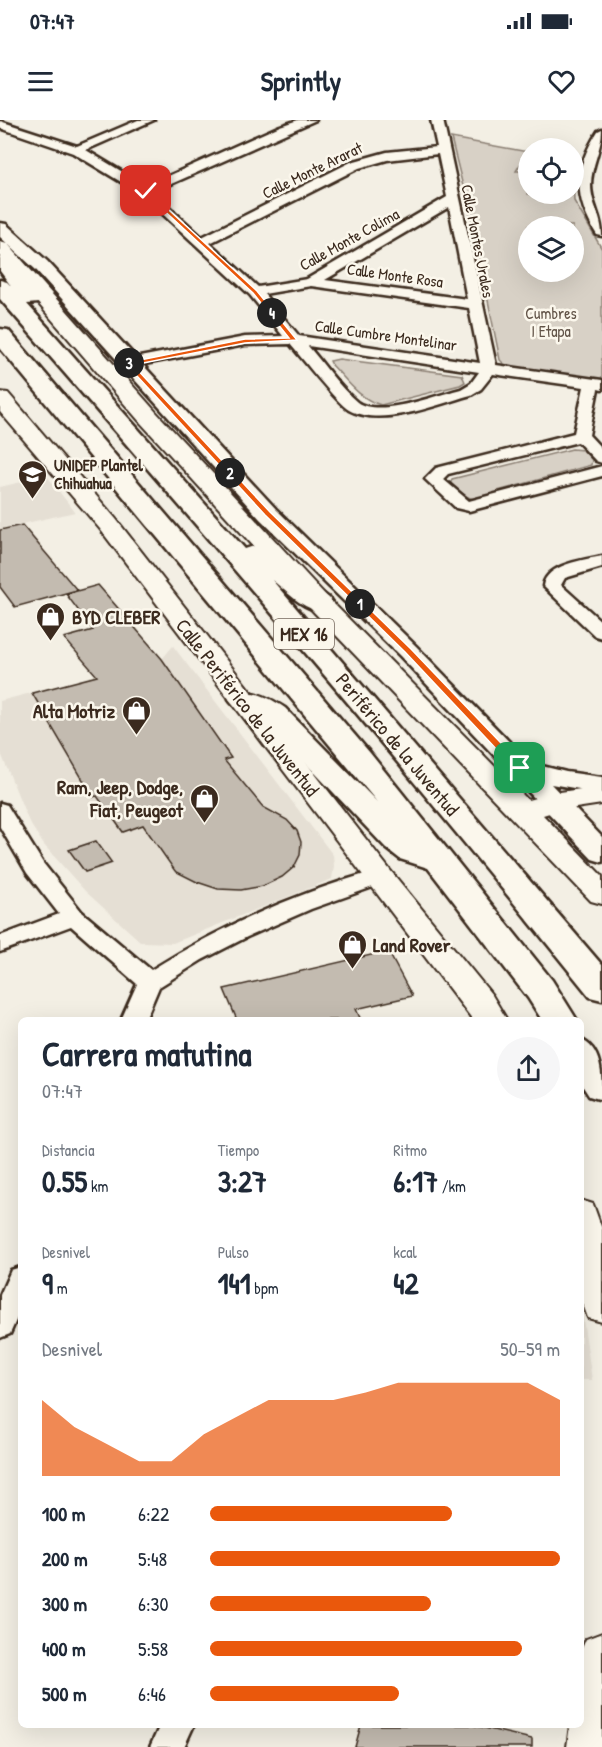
<!DOCTYPE html>
<html lang="es">
<head>
<meta charset="utf-8">
<style>
	body { margin:0; font-family:"Patrick Hand",sans-serif; background:#f6f6f7; color:#1f2937; height:100vh; display:flex; flex-direction:column; font-size:22px; white-space:nowrap }
	* { box-sizing:border-box; margin:0 }
	p { font-size:20px; color:#747a83 }
	.icon { flex:none; width:33px; height:33px; fill:none; stroke:currentColor; stroke-width:2; stroke-linecap:round; stroke-linejoin:round }
	.map { position:relative; flex:1; overflow:hidden }
	.details { position:absolute; left:18px; top:897px; width:566px; height:711px; display:flex; flex-direction:column; background:#fff; border-radius:9px; box-shadow:0 6px 24px #0002 }
	.details>* { flex:none }
	.controls { position:absolute; left:518px; top:18px; display:grid; gap:12px }
	.controls a { display:grid; place-items:center; width:66px; height:66px; border-radius:50%; background:#fff; box-shadow:0 6px 24px #0002; font-size:30px }
	.pin { position:absolute; display:grid; place-items:center; width:51px; height:51px; color:#fff; margin:-26px; border-radius:12px; box-shadow:0 3px 9px #0006 }
	.km { position:absolute; width:30px; height:30px; margin:-15px; border-radius:50%; background:#222; color:#fff; font-size:16px; line-height:30px; text-align:center }
	.round { display:grid; place-items:center; flex:none; width:63px; height:63px; border-radius:32px; background:#f6f6f7 }
	.overview { display:flex; align-items:center; justify-content:space-between; height:102px; padding:0 24px }
	h1 { font-size:33px; font-weight:800; line-height:45px }
	.metrics { display:grid; grid-template-columns:repeat(3,1fr); gap:9px; height:102px; padding:6px 24px }
	.metrics div { display:grid; align-content:center }
	.metrics b { font-size:30px; font-weight:800 }
	.metrics small { font-size:16px; font-weight:400 }
	.metrics p { font-size:16px }
	.chart { height:168px; padding:12px 24px }
	.chart p { display:flex; justify-content:space-between }
	.chart svg { width:100%; height:108px; margin-top:6px; fill:#ea580c; opacity:.7 }
	ul { padding:0 24px; list-style:none; font-size:20px }
	li { display:grid; grid-template-columns:96px 72px 1fr; align-items:center; height:45px }
	li i { height:15px; border-radius:8px; background:#ea580c }
	.status { display:flex; justify-content:space-between; align-items:center; height:42px; padding:0 30px; background:#fff; direction:ltr }
	.status svg { height:16px; fill:currentColor }
	header { display:flex; justify-content:space-between; align-items:center; height:78px; padding:0 24px; background:#fff; font-size:27px; font-weight:800 }
	.map>svg:first-child { display:block }
</style>
</head>
<body>
<div class="status"><b>07:47</b><svg viewBox="0 0 49 12"><path d="M0 12V9h3v3zM5 12V6h3v6zM10 12V3h3v9zM15 12V0h3v12zM26 1h20v11H26zM47 4h2v5h-2z"/></svg></div>
<header><svg class="icon" aria-label="menu" viewBox="0 0 24 24"><path d="M4 6h16M4 12h16M4 18h16"/></svg>Sprintly<svg class="icon" aria-label="heart" viewBox="0 0 24 24"><path d="M12 20l-8-8c-3-5 5-10 8-4 3-6 11-1 8 4z"/></svg></header>
<div class="map">
<svg width="602" height="1627" viewBox="0 0 602 1627">
	<rect width="100%" height="100%" fill="#f3efe4"/>
	<filter id="ink" filterUnits="userSpaceOnUse"><feTurbulence type="fractalNoise" baseFrequency=".0167" numOctaves="2"/><feDisplacementMap in="SourceGraphic" scale="12" xChannelSelector="R" yChannelSelector="G"/><feConvolveMatrix kernelMatrix="1 2 1 2 8 2 1 2 1" color-interpolation-filters="sRGB"/></filter>
	<g filter="url(#ink)">
		<path fill="#e5dfd4" d="M47 356 75 392 0 409V367Z
			M173 526 333 735 334 746 332 759 173 823 141 822 85 771 44 725 29 702 0 631V581L162 539Z
			M581 1185 592 1260H581Z"/>
		<path fill="#d8d1c6" stroke="#8a7e72" stroke-width="1.5" fill-rule="evenodd" d="M451 18 528 32 516 51H528V74H573V52L574 81 602 129V261L505 245 500 240 474 111ZM528 106H573V152H528Z
			M339 239 462 255 465 262 460 265 381 285C359 279 347 260 332 245L330 241Z
			M572 329 583 330 592 340 591 345 498 371 495 377C473 384 467 377 450 365L452 359Z"/>
		<path fill="#c3bbb0" stroke="#3b2a1e" stroke-width="1.5" d="M22 405 77 470 15 487 0 467V410Z
			M98 465 162 539 231 638 224 640 263 687 287 700 297 711 301 722 300 735 294 747 282 757 263 766 241 770 218 769 197 762 175 751 143 705 123 712 97 676 93 677 32 573 97 556 64 518 93 510 66 474Z
			M96 721 112 743 85 752 69 730Z
			M388 831 412 876 356 889 361 900H237L224 869Z
			M361 1605H472L532 1619V1627H355Z"/>
		<g fill="none" stroke-linecap="round" stroke-linejoin="round">
			<defs>
				<path id="minor" d="M138 0H154L86 30 146 66 280 6 298 0H316L153 72 202 117 351 42 387 32 437 27 431 0H443L496 245 602 260V270L598 269 589 315 602 329V343L596 341 578 322 448 354 443 359 469 381 602 346V356L469 391 456 388 425 359 436 348 574 313 584 267 493 254 481 269 471 275C438 284 382 308 349 290 337 283 302 238 290 224L245 225 129 247 124 246 122 243 124 240 129 239 245 217 283 216 250 175 141 74 73 33 0 8V1L77 26ZM438 34 447 77 307 159 258 167 210 123 359 48 387 40ZM449 87 467 179 325 160ZM311 166 469 188 480 243 299 216 264 174ZM308 226 479 252 471 263 461 269C437 275 378 298 357 282 339 267 324 244 308 226Z
					M602 9C602 29 591 45 591 65 591 85 602 95 602 116L597 115C573 77 574 48 598 11Z
					M602 436V447L565 458 561 465 602 502V518L595 516 543 466C546 444 584 440 602 436Z
					M0 683 7 685 43 743 82 792 151 850C221 806 299 772 379 750L387 752 390 757 387 762 311 789 247 817 202 840 159 867 145 900H121L137 864 71 806 0 832V816L59 794 27 753 0 707Z
					M21 1147V1189L10 1214 0 1218V1175L11 1150Z
					M160 1605H194L184 1627H150Z"/>
				<path id="tertiary" d="M0 103 6 104 47 141 276 389 416 526 530 643 566 652 602 657V673L551 664 602 717V742L592 739 400 536 260 399 35 149 0 117Z"/>
				<path id="secondary" d="M0 121 7 123 156 292 329 479 528 680 553 673 602 666V684L556 691 543 695 602 756V784L591 781 311 489 140 302 0 139Z
					M0 272 8 273 116 399 390 750 492 875 507 900H473L100 409 0 292Z
					M580 1080 593 1084 602 1109V1202L588 1198 580 1176Z
					M602 1513V1627H567L570 1605H580V1533L586 1519Z"/>
				<path id="trunk" d="M0 131 7 133 41 179 38 183 27 184 245 429 254 426 263 429 329 478 333 484 329 490C307 495 289 473 272 460L602 845V880L590 877C399 639 200 408 0 179V160L7 162 11 166 0 151Z
					M0 209 8 210 370 633 552 860 577 900H542L528 878 428 748 400 739 386 728 265 600C254 593 236 590 229 579L233 573C251 568 270 578 285 588L377 682 0 228Z
					M580 919C602 928 602 955 602 980L589 976 580 962Z"/>
			</defs>
			<use href="#minor" stroke="#3b2a1e" stroke-width="5"/>
			<use href="#tertiary" stroke="#3b2a1e" stroke-width="5"/>
			<use href="#secondary" stroke="#3b2a1e" stroke-width="4"/>
			<use href="#trunk" stroke="#3b2a1e" stroke-width="5"/>
			<use href="#minor" fill="#fbf7ec" fill-rule="evenodd"/>
			<use href="#tertiary" fill="#fbf7ec" fill-rule="evenodd"/>
			<use href="#secondary" fill="#fbf7ec" fill-rule="evenodd"/>
			<use href="#trunk" fill="#fbf7ec" fill-rule="evenodd"/>
		</g>
	</g>
	<path fill="#ea580c" stroke="#fff" stroke-width="1.5" d="M146 69 257 171 297 220 245 223 133 245 270 392 411 529 523 646V650H516L405 532 265 395 125 243 245 219 289 218 253 173 144 72Z"/>
	<defs>
		<symbol id="school-pin" viewBox="-11 -11 22 30"><path d="M0 17L-7.5 6A9.5 9.5 0 1 1 7.5 6Z" fill="#3b2a1e" stroke="#fbf7ec"/><path d="M0-5L7-2L0 1L-7-2ZM-4 1L0 2.5L4 1V4Q0 6-4 4Z" fill="#fff"/></symbol>
		<symbol id="shop-pin" viewBox="-11 -11 22 30"><path d="M0 17L-7.5 6A9.5 9.5 0 1 1 7.5 6Z" fill="#3b2a1e" stroke="#fbf7ec"/><path d="M-5-2.5h2.3a2.7 3.5 0 0 1 5.4 0H5L5.5 6h-11ZM-1.5-2.5h3a1.5 2.3 0 0 0-3 0Z" fill="#fff"/></symbol>
	</defs>
	<g fill-rule="evenodd">
		<use href="#school-pin" x="16" y="338" width="33" height="45"/>
		<use href="#shop-pin" x="34" y="480" width="33" height="45"/>
		<use href="#shop-pin" x="120" y="574" width="33" height="45"/>
		<use href="#shop-pin" x="188" y="662" width="33" height="45"/>
		<use href="#shop-pin" x="336" y="808" width="33" height="45"/>
	</g>
	<g text-anchor="middle" dominant-baseline="central" stroke-width="5" stroke-linejoin="round" paint-order="stroke">
		<g font-size="16" fill="#3b2a1e" stroke="#fbf7ec">
			<text transform="translate(312 50) rotate(-26)">Calle Monte Ararat</text>
			<text transform="translate(349 119) rotate(-29)">Calle Monte Colima</text>
			<text transform="translate(478 121) rotate(79)">Calle Montes Urales</text>
			<text transform="translate(395 155) rotate(8)">Calle Monte Rosa</text>
			<text transform="translate(386 215) rotate(8)">Calle Cumbre Montelinar</text>
		</g>
		<g font-size="16" fill="#625448" stroke="#fbf7ec">
			<text x="551" y="193">Cumbres<tspan x="551" dy="18">I Etapa</tspan></text>
		</g>
		<g font-size="16" font-weight="bold" fill="#3b2a1e" stroke="#fbf7ec" text-anchor="start">
			<text x="54" y="345">UNIDEP Plantel<tspan x="54" dy="18">Chihuahua</tspan></text>
		</g>
		<rect fill="#fbf7ec" stroke="#75685c" stroke-width="1.5" x="274" y="499" width="60" height="30" rx="4.5"/>
		<g font-size="18" font-weight="bold" fill="#3b2a1e">
			<text x="304" y="514">MEX 16</text>
		</g>
		<g font-size="20" font-weight="bold" fill="#3b2a1e" stroke="#fbf7ec" text-anchor="start">
			<text x="72" y="496">BYD CLEBER</text>
			<text x="115" y="590" text-anchor="end">Alta Motriz</text>
			<text x="183" y="666" text-anchor="end">Ram, Jeep, Dodge,<tspan x="183" dy="23">Fiat, Peugeot</tspan></text>
			<text x="373" y="824">Land Rover</text>
		</g>
		<g font-size="20" fill="#3b2a1e" stroke="#fbf7ec">
			<text transform="translate(248 587) rotate(52)">Calle Periférico de la Juventud</text>
			<text transform="translate(398 624) rotate(50)">Periférico de la Juventud</text>
		</g>
	</g>
</svg>
<div class="controls">
<a><svg class="icon" aria-label="locate" viewBox="0 0 24 24"><circle cx="12" cy="12" r="6"/><path d="M12 2v4M12 18v4M2 12h4M18 12h4"/></svg></a>
<a><svg class="icon" aria-label="layers" viewBox="0 0 24 24"><path d="M12 4l9 5-9 5-9-5zM3 14l9 5 9-5"/></svg></a>
</div>
<div class="pin" style="left:520px;top:648px;background:#1e9e55"><svg class="icon" aria-label="arrive" viewBox="0 0 24 24"><path d="M6 21V4h12l-3 4 3 4H6"/></svg></div>
<div class="pin" style="left:146px;top:71px;background:#d93025"><svg class="icon" aria-label="check" viewBox="0 0 24 24"><path d="M5 12l5 5 9-10"/></svg></div>
<b class="km" style="left:360px;top:484px">1</b>
<b class="km" style="left:230px;top:353px">2</b>
<b class="km" style="left:129px;top:243px">3</b>
<b class="km" style="left:272px;top:193px">4</b>
<section class="details">
<div class="overview"><div><h1>Carrera matutina</h1><p>07:47</p></div><a class="round"><svg class="icon" aria-label="share" viewBox="0 0 24 24"><path d="M12 15V3M7 8l5-5 5 5M5 13v7h14v-7"/></svg></a></div>
<div class="metrics">
<div><p>Distancia</p><b>0.55<small> km</small></b></div>
<div><p>Tiempo</p><b>3:27</b></div>
<div><p>Ritmo</p><b>6:17<small> /km</small></b></div>
</div>
<div class="metrics">
<div><p>Desnivel</p><b>9<small> m</small></b></div>
<div><p>Pulso</p><b>141<small> bpm</small></b></div>
<div><p>kcal</p><b>42</b></div>
</div>
<div class="chart"><p><span>Desnivel</span>50–59 m</p>
<svg viewBox="0 0 160 44" preserveAspectRatio="none"><path d="M0 44V13L10 24L20 31L30 38L40 38L50 27L60 20L70 13L80 13L90 13L100 10L110 6L120 6L130 6L140 6L150 6L160 13V44z"/></svg>
</div>
<ul>
<li><b>100 m</b>6:22<i style="width:69%"></i></li>
<li><b>200 m</b>5:48<i style="width:100%"></i></li>
<li><b>300 m</b>6:30<i style="width:63%"></i></li>
<li><b>400 m</b>5:58<i style="width:89%"></i></li>
<li><b>500 m</b>6:46<i style="width:54%"></i></li>
</ul>
</section>
</div>
</body>
</html>
